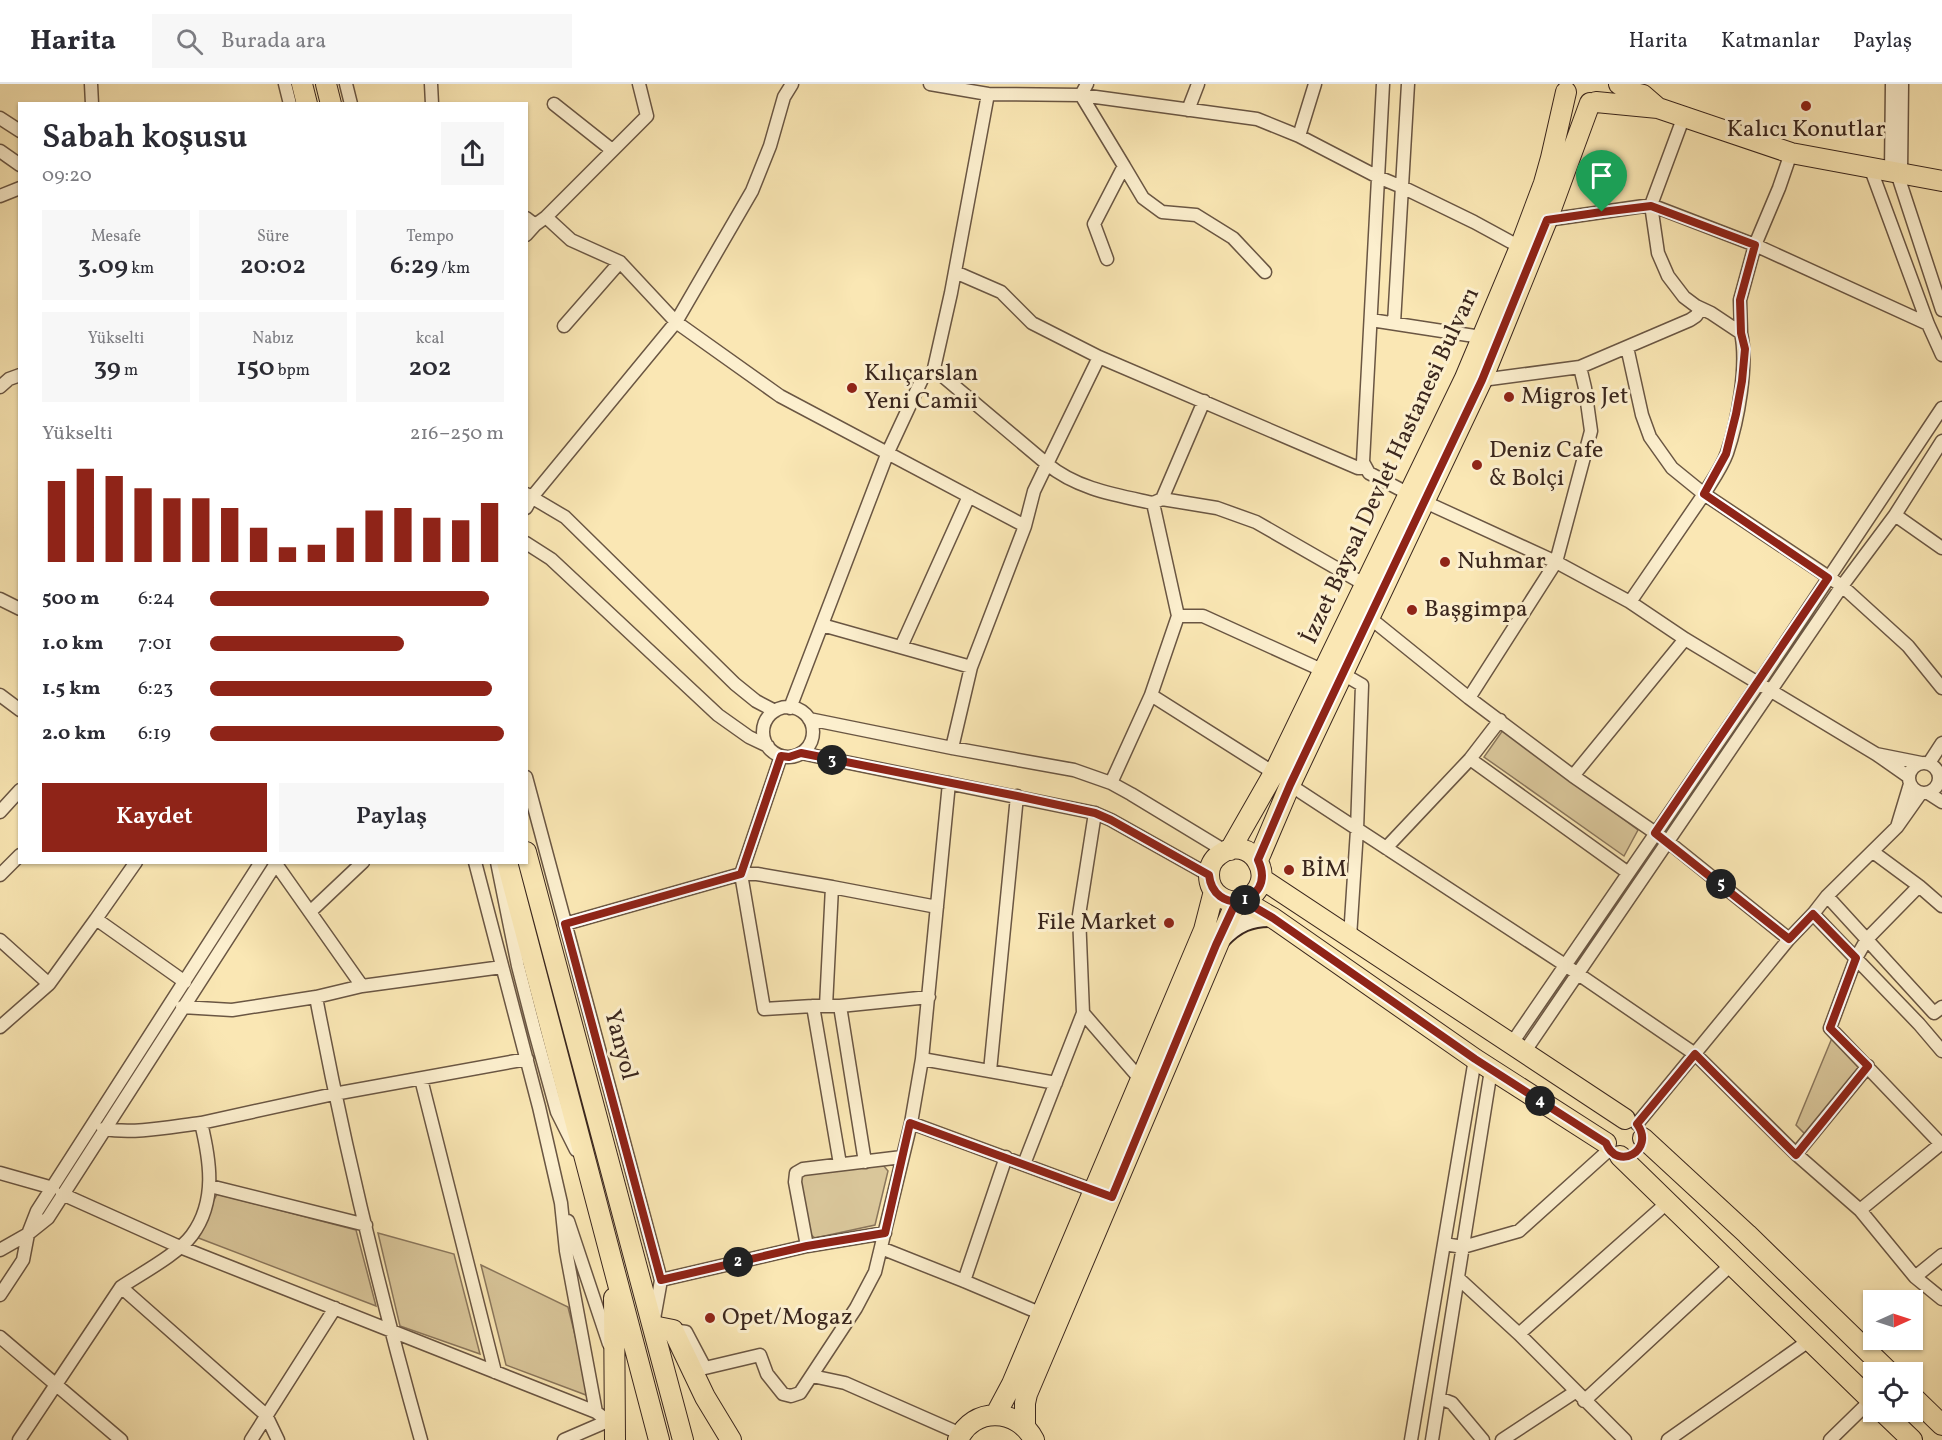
<!DOCTYPE html>
<html lang="tr">
<head>
<meta charset="utf-8">
<style>
	body { margin:0; font-family:Vollkorn,serif; background:#f7f7f7; color:#2b2b33; height:100vh; display:flex; flex-direction:column; font-size:22px; white-space:nowrap }
	* { box-sizing:border-box; margin:0 }
	p { font-size:20px; color:#7c7c81 }
	.icon { flex:none; width:33px; height:33px; fill:none; stroke:currentColor; stroke-width:2; stroke-linecap:round; stroke-linejoin:round }
	.map { position:relative; flex:1; overflow:hidden }
	.details { position:absolute; left:18px; top:18px; width:510px; height:762px; display:flex; flex-direction:column; background:#fff; border-radius:0px; box-shadow:0 2px 4px #0004 }
	.details>* { flex:none }
	.needle { width:39px; rotate:87deg }
	.controls { position:absolute; left:1863px; top:1206px; display:grid; gap:12px }
	.controls a { display:grid; place-items:center; width:60px; height:60px; border-radius:0px; background:#fff; box-shadow:0 2px 4px #0004; font-size:30px }
	.pin { position:absolute; display:grid; place-items:center; width:51px; height:51px; color:#fff; margin:-62px -26px; border-radius:50% 50% 50% 0; rotate:-45deg; box-shadow:0 0 6px #0007 }
	.pin .icon { rotate:45deg }
	.km { position:absolute; width:30px; height:30px; margin:-15px; border-radius:50%; background:#222; color:#fff; font-size:16px; line-height:30px; text-align:center }
	.round { display:grid; place-items:center; flex:none; width:63px; height:63px; border-radius:0px; background:#f7f7f7 }
	.overview { display:flex; align-items:center; justify-content:space-between; height:102px; padding:0 24px }
	h1 { font-size:33px; font-weight:600; line-height:45px }
	.figures { display:grid; grid-template-columns:repeat(3,1fr); gap:9px; height:102px; padding:6px 24px }
	.figures div { display:grid; align-content:center; border-radius:0px; background:#f7f7f7; text-align:center }
	.figures b { font-size:26px; font-weight:600 }
	.figures small { font-size:16px; font-weight:400 }
	.figures p { font-size:16px }
	.chart { height:168px; padding:12px 24px }
	.chart p { display:flex; justify-content:space-between }
	.chart svg { width:100%; height:108px; margin-top:6px; stroke:#8f2418; stroke-width:6 }
	.action { display:flex; gap:12px; margin-top:auto; padding:12px 24px }
	.action a { flex:1; height:69px; border-radius:0px; background:#8f2418; color:#fff; font-size:24px; font-weight:600; line-height:69px; text-align:center }
	.action a+a { background:#f7f7f7; color:#2b2b33 }
	ul { padding:0 24px; list-style:none; font-size:20px }
	li { display:grid; grid-template-columns:96px 72px 1fr; align-items:center; height:45px }
	li i { height:15px; border-radius:8px; background:#8f2418 }
	header { display:flex; align-items:center; gap:36px; box-sizing:border-box; height:84px; padding:0 30px; background:#fff; border-bottom:2px solid #e1e1e2 }
	header strong { font-size:28px }
	nav { display:flex; gap:33px; margin-inline-start:auto; font-size:21px }
	.search { width:420px; height:54px; background:#f7f7f7; display:flex; align-items:center; gap:15px; box-sizing:border-box; padding:0 21px; border-radius:0px; color:#7c7c81; font-size:22px }
	.map>svg:first-child { display:block }
</style>
</head>
<body>
<header>
<strong>Harita</strong>
<div class="search"><svg class="icon" aria-label="search" viewBox="0 0 24 24"><circle cx="10" cy="10" r="6"/><path d="M15 15l6 6"/></svg>Burada ara</div>
<nav><a>Harita</a><a>Katmanlar</a><a>Paylaş</a></nav>
</header>
<div class="map">
<svg width="1942" height="1356" viewBox="0 0 1942 1356">
	<rect width="100%" height="100%" fill="#fae7b4"/>
	<filter id="stains"><feTurbulence type="fractalNoise" baseFrequency=".00333" numOctaves="4"/><feColorMatrix values="0 0 0 0 .2 0 0 0 0 .09 0 0 0 0 .02 0 0 0 .5 -.17"/></filter>
	<radialGradient id="worn" r=".72"><stop offset=".6" stop-color="#630" stop-opacity="0"/><stop offset="1" stop-color="#630" stop-opacity=".3"/></radialGradient>
	<path fill="#d9c69a" stroke="#8a765c" stroke-width="1.5" d="M1503 646 1638 746 1624 772 1484 673Z
		M1832 954 1859 983 1806 1051 1796 1041Z
		M883 1081 888 1087 875 1141 815 1154 809 1149 800 1097 802 1091 807 1089Z
		M217 1110 356 1146 376 1222 196 1153Z
		M378 1149 454 1170 480 1270 400 1242Z
		M481 1181 568 1223 589 1307 586 1311 506 1281Z"/>
	<g fill="none" stroke-linecap="round" stroke-linejoin="round">
		<defs>
			<path id="minor" d="M91 0 92 20
				M285 0 290 20
				M346 0 351 20
				M431 0 432 20
				M930 0 988 10 1081 11 1257 35 1299 52 1378 93 1402 103 1474 138 1520 163
				M1087 0 1081 11 1124 82 1094 140 1107 175
				M1383 0 1363 378 1369 389 1409 410
				M554 20 612 66
				M1188 26 1198 0
				M1684 32 1651 121 1658 169 1668 192 1684 213 1696 222 1711 229 1741 249C1748 281 1738 337 1727 369 1722 383 1712 397 1704 410L1842 502 1908 562 1942 604
				M0 34 20 47
				M1299 52 1315 0
				M0 67 20 81
				M1124 82 1143 114 1162 128 1196 131 1233 154 1265 188
				M1870 83 1928 240 1942 271
				M1891 88 1892 0
				M1897 89 1942 226
				M1901 89 1902 0
				M0 112 20 104
				M546 133 647 32 639 0
				M526 134 535 141 526 151
				M1547 136 1651 121 1755 161 1928 240
				M535 141 546 133 571 156 620 178 676 238 780 312 1025 442
				M955 188 1001 208 1032 239 1099 273 1358 384H1365
				M1371 236 1481 253
				M1394 239 1408 0
				M564 242 620 178
				M1741 249 1740 216 1755 161 1779 104 1791 69
				M1627 263 1642 331 1650 353 1672 384 1704 410 1630 518
				M1099 273 1047 380C1077 405 1116 411 1153 419L1178 532
				M933 289 951 209 988 10
				M1482 296 1580 283 1690 236 1696 232 1701 225
				M0 303 9 295 20 291
				M526 410 565 433 735 600 756 617 775 627
				M1162 415 1204 317
				M1425 418 1556 478 1630 518 1685 555 1876 670
				M1153 419 1162 415 1217 424 1256 438 1364 500
				M526 424 532 413 676 238 752 107 770 62 784 13 792 0
				M1895 431 1942 464
				M526 459 551 475 718 631 749 653 768 662
				M0 515 20 525
				M1370 534 1469 614 1573 692 1667 757 1789 855
				M822 541 971 583
				M901 563 969 412
				M1343 590 1362 601 1357 746 1350 853
				M0 611 20 626
				M1469 614 1556 478 1591 347 1585 304 1580 283
				M763 648a25 25 0 1 1 50 0a25 25 0 1 1-50 0Z
				M790 624 888 368 923 293 933 289H939L1047 380 1034 407 1025 442 971 583 952 664
				M809 635 952 664 1074 686 1111 699 1131 710 1225 767
				M801 669 1095 729 1111 736 1209 791
				M781 672 741 790H757L832 803
				M1470 675 1627 788
				M1909 694a15 15 0 1 1 30 0a15 15 0 1 1-30 0Z
				M1929 679 1942 659
				M1274 689 1151 611 1178 532H1203L1324 587
				M1573 692 1685 555
				M526 693 661 1196 654 1235
				M1909 693 1876 670 1921 679
				M1111 699 1151 611
				M1910 700 1897 743 1921 709
				M1290 701 1565 881 1695 970 1796 1070 1860 1126 1915 1193 1942 1215
				M1928 709 1942 718
				M0 728 20 706
				M1095 729 1079 831 1083 929 1141 996
				M1386 764 1470 675 1500 636
				M1873 768 1919 802 1942 822
				M475 778 539 1023 561 1119 566 1167 596 1328
				M497 778 518 882 535 948 557 1028 576 1066
				M276 780 362 902
				M0 791 20 771
				M1919 802 1867 855 1856 874 1830 944 1941 1060
				M1827 812 1934 929 1942 923
				M310 828 363 778
				M1813 830 1919 940 1942 967
				M96 835 136 778
				M565 840 741 790 764 925 813 922
				M0 856 49 900 0 943
				M49 900 96 835 185 898
				M316 913C344 1062 380 1210 421 1356
				M826 922 832 803 937 823
				M840 922 865 1078
				M182 923 232 926 316 913 362 902 502 883
				M1512 959 1758 600 1942 324
				M1525 967 1842 502 1895 431 1942 357
				M922 975 1056 999
				M990 987 1017 712
				M421 995 495 1288
				M911 1039 1098 1108
				M1637 1040 1789 855 1813 830 1827 812 1897 743
				M103 1045C136 1050 169 1043 201 1039
				M1796 1070 1868 982
				M840 1080 813 922H840L929 913
				M1024 1080 1083 929
				M0 1089 53 1104
				M210 1102 366 1141
				M62 1110 180 1163 596 1328 608 1337H615
				M1860 1126 1942 1059
				M568 1137 609 1260
				M1444 1160 1463 1163 1519 1147 1609 1066
				M807 1162 795 1098 796 1089 803 1085 902 1073
				M881 1164 964 1197 1042 1230
				M0 1166 28 1150 48 1134 277 778
				M1915 1193 1942 1171
				M1458 1194 1519 1250 1625 1356
				M661 1196 807 1162 885 1149
				M964 1197 1006 1073
				M0 1211 23 1176 28 1150 37 1127 261 778
				M673 1246 686 1248 705 1284 760 1271 767 1290 783 1310 791 1312 800 1309 856 1224 875 1188 911 1039 922 975 949 699
				M1519 1250 1668 1118
				M0 1253 121 1356
				M812 1292 845 1299 961 1350
				M1439 1314 1452 1319 1483 1356
				M1584 1317 1732 1180
				M19 1356 121 1203
				M251 1356 335 1224
				M278 1356 266 1331 121 1203C142 1189 178 1170 192 1151 217 1117 210 1076 201 1039L334 1010 527 975
				M564 1356 608 1337
				M1411 1356 1475 975
				M1432 1356 1491 986
				M1502 1356 1575 1308
				M1668 1356 1810 1256
				M1830 1356 1871 1316"/>
			<path id="secondary" d="M1221 856C1236 840 1251 833 1273 834"/>
			<path id="primary" d="M1596 18 1658 24 1643 11 1631 8 1619 0
				M1658 24 1791 69 1942 97
				M1230 766 1274 689 1465 294 1520 163 1544 99 1551 74 1566 8
				M1258 776 1290 701 1482 296 1547 136 1590 19
				M1262 795 1625 1035
				M1244 817C1283 796 1249 747 1219 771 1213 775 1209 783 1209 791 1209 811 1227 820 1244 817L1273 834 1475 975 1606 1059
				M1643 1054 1747 1150 1889 1288
				M1620 1072 1874 1319
				M1912 1312 1942 1341
				M1883 1328 1912 1356
				M996 1330 1012 1300 1204 846 1214 807
				M1025 1343V1319L1027 1310 1236 818
				M958 1356C973 1322 1018 1324 1034 1356"/>
			<path id="trunk" d="M302 0 307 20
				M326 0 331 20
				M526 768 683 1356
				M507 778 659 1356
				M614 1214 615 1356
				M653 1242 673 1246 705 1313 731 1356"/>
		</defs>
		<use href="#minor" stroke="#6a5643" stroke-width="15"/>
		<use href="#secondary" stroke="#3a261d" stroke-width="20"/>
		<use href="#primary" stroke="#3a261d" stroke-width="22"/>
		<use href="#trunk" stroke="#3a261d" stroke-width="22"/>
		<use href="#minor" stroke="#fcefce" stroke-width="12"/>
		<use href="#secondary" stroke="#fcefce" stroke-width="16"/>
		<use href="#primary" stroke="#fae7b4" stroke-width="20"/>
		<use href="#trunk" stroke="#fae7b4" stroke-width="20"/>
	</g>
	<g fill="none" stroke-linecap="round" stroke-linejoin="round">
		<defs>
			<path id="route" d="M1602 128 1547 136 1482 296 1290 701 1258 776C1268 797 1258 814 1236 818L1216 861 1112 1113 910 1039 885 1149 807 1162 661 1196 565 840 741 790 781 672 789 673 801 669 1017 712 1095 729 1111 736 1209 791C1211 810 1225 820 1244 817L1273 834 1475 975 1606 1059C1617 1088 1656 1066 1637 1040L1695 970 1796 1071 1868 982 1830 944 1856 874 1813 830 1789 855 1655 749 1828 494 1704 410 1726 370 1736 330 1742 297 1745 265 1741 249 1740 216 1755 161 1651 122 1602 128"/>
		</defs>
		<use href="#route" stroke="#fff" stroke-width="12"/>
		<use href="#route" stroke="#8f2418" stroke-width="8"/>
	</g>
	<g fill="#8f2418" stroke="#fcefce" stroke-width="2">
		<circle cx="1806" cy="22" r="6"/>
		<circle cx="852" cy="304" r="6"/>
		<circle cx="1509" cy="313" r="6"/>
		<circle cx="1477" cy="381" r="6"/>
		<circle cx="1445" cy="478" r="6"/>
		<circle cx="1412" cy="526" r="6"/>
		<circle cx="1289" cy="786" r="6"/>
		<circle cx="1169" cy="839" r="6"/>
		<circle cx="710" cy="1234" r="6"/>
	</g>
	<g text-anchor="middle" dominant-baseline="central" stroke-width="6" stroke-linejoin="round" paint-order="stroke">
		<g font-size="24" fill="#3a261d" stroke="#fcefce" text-anchor="start">
			<text x="1806" y="46" text-anchor="middle">Kalıcı Konutlar</text>
			<text x="864" y="290">Kılıçarslan<tspan x="864" dy="28">Yeni Camii</tspan></text>
			<text x="1521" y="313">Migros Jet</text>
			<text x="1489" y="367">Deniz Cafe<tspan x="1489" dy="28">&amp; Bolçi</tspan></text>
			<text x="1457" y="478">Nuhmar</text>
			<text x="1424" y="526">Başgimpa</text>
			<text x="1301" y="786">BİM</text>
			<text x="1157" y="839" text-anchor="end">File Market</text>
			<text x="722" y="1234">Opet/Mogaz</text>
		</g>
		<g font-size="24" fill="#3a261d" stroke="#fcefce">
			<text transform="translate(1391 382) rotate(-65)">İzzet Baysal Devlet Hastanesi Bulvarı</text>
			<text transform="translate(620 961) rotate(75)">Yanyol</text>
		</g>
	</g>
	<rect width="100%" height="100%" filter="url(#stains)"/>
	<rect width="100%" height="100%" fill="url(#worn)"/>
</svg>
<div class="controls">
<a><svg class="needle" viewBox="-14 -14 28 28"><path d="M0-13l5 13h-10z" fill="#e53935"/><path d="M0 13l5-13h-10z" fill="#7c7c81"/></svg></a>
<a><svg class="icon" aria-label="locate" viewBox="0 0 24 24"><circle cx="12" cy="12" r="6"/><path d="M12 2v4M12 18v4M2 12h4M18 12h4"/></svg></a>
</div>
<div class="pin" style="left:1602px;top:128px;background:#1e9e55"><svg class="icon" aria-label="arrive" viewBox="0 0 24 24"><path d="M6 21V4h12l-3 4 3 4H6"/></svg></div>
<b class="km" style="left:1245px;top:816px">1</b>
<b class="km" style="left:738px;top:1178px">2</b>
<b class="km" style="left:832px;top:676px">3</b>
<b class="km" style="left:1540px;top:1017px">4</b>
<b class="km" style="left:1721px;top:800px">5</b>
<section class="details">
<div class="overview"><div><h1>Sabah koşusu</h1><p>09:20</p></div><a class="round"><svg class="icon" aria-label="share" viewBox="0 0 24 24"><path d="M12 15V3M7 8l5-5 5 5M5 13v7h14v-7"/></svg></a></div>
<div class="figures">
<div><p>Mesafe</p><b>3.09<small> km</small></b></div>
<div><p>Süre</p><b>20:02</b></div>
<div><p>Tempo</p><b>6:29<small> /km</small></b></div>
</div>
<div class="figures">
<div><p>Yükselti</p><b>39<small> m</small></b></div>
<div><p>Nabız</p><b>150<small> bpm</small></b></div>
<div><p>kcal</p><b>202</b></div>
</div>
<div class="chart"><p><span>Yükselti</span>216–250 m</p>
<svg viewBox="0 0 160 44" preserveAspectRatio="none"><path d="M5 44V11M15 44V6M25 44V9M35 44V14M45 44V18M55 44V18M65 44V22M75 44V30M85 44V38M95 44V37M105 44V30M115 44V23M125 44V22M135 44V26M145 44V27M155 44V20"/></svg>
</div>
<ul>
<li><b>500 m</b>6:24<i style="width:95%"></i></li>
<li><b>1.0 km</b>7:01<i style="width:66%"></i></li>
<li><b>1.5 km</b>6:23<i style="width:96%"></i></li>
<li><b>2.0 km</b>6:19<i style="width:100%"></i></li>
</ul>
<div class="action"><a>Kaydet</a><a>Paylaş</a></div>
</section>
</div>
</body>
</html>
